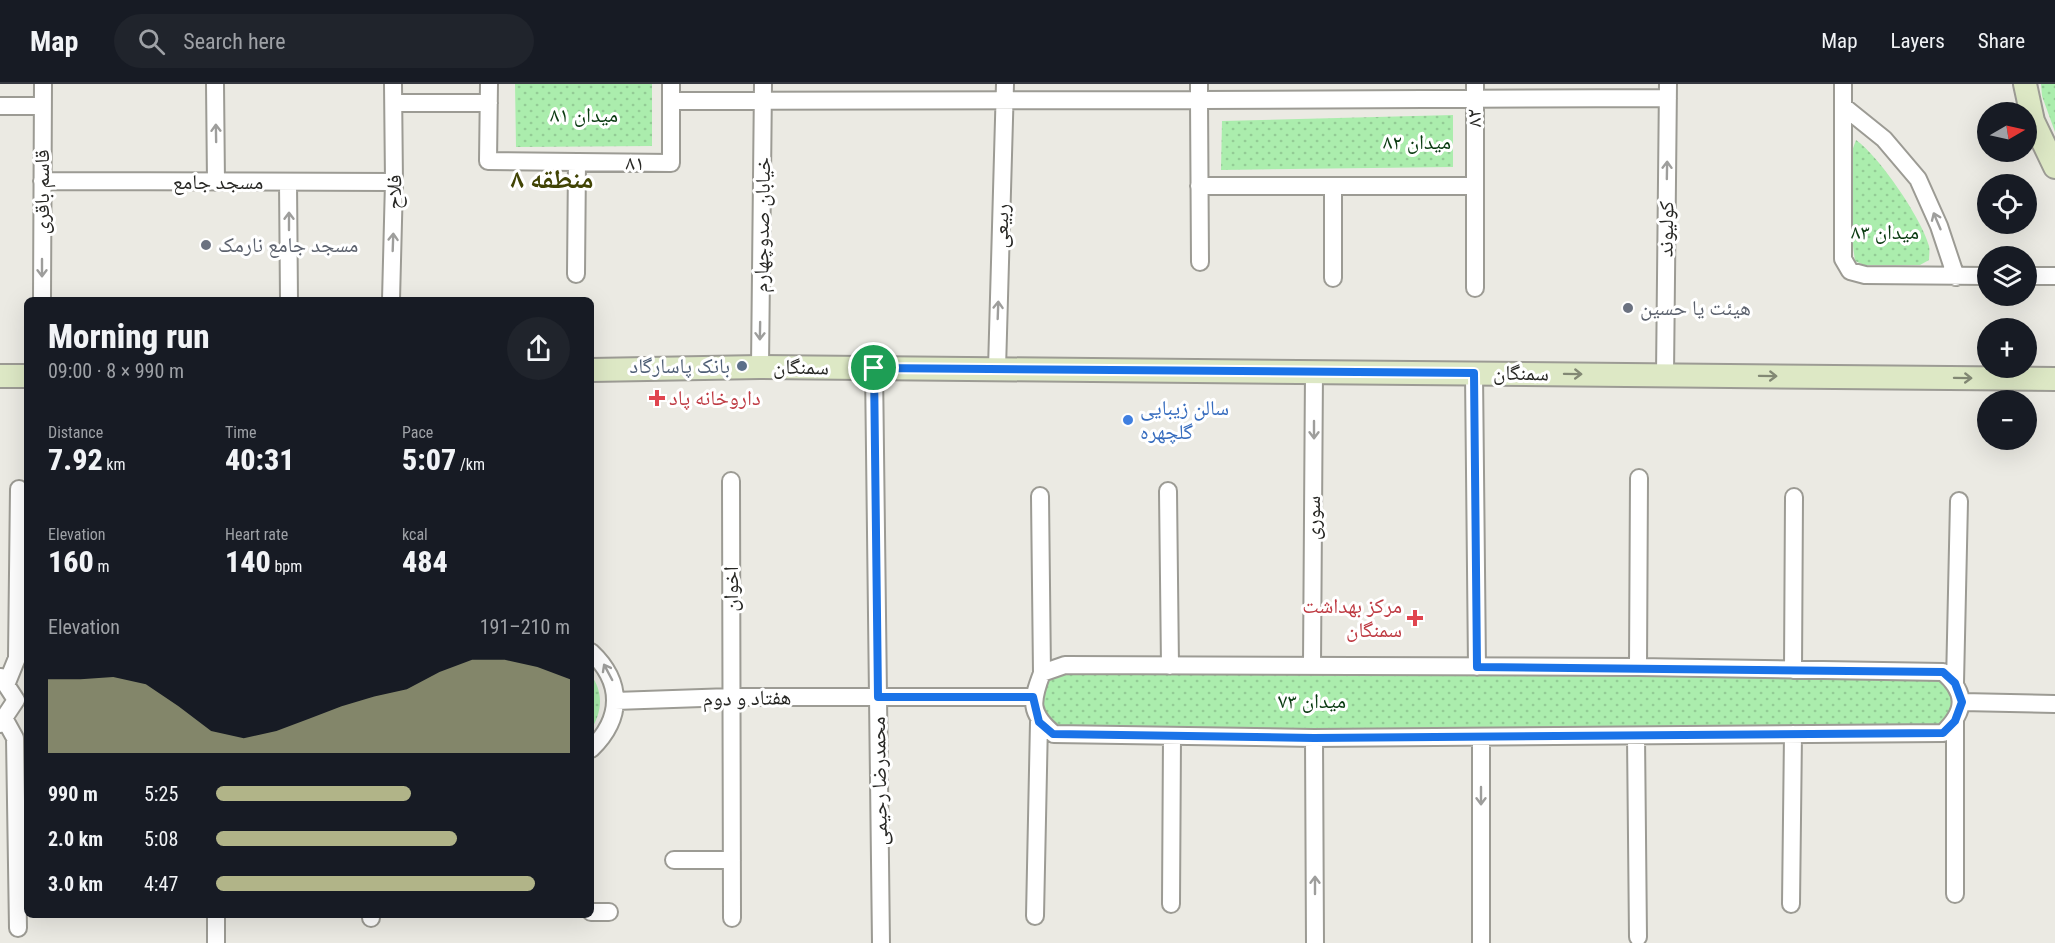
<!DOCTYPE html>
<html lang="en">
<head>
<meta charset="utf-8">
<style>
	body { margin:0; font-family:"Roboto Condensed","Noto Naskh Arabic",sans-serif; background:#20242c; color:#f1f3f6; height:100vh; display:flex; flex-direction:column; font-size:22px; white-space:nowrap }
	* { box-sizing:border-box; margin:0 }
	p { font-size:20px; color:#9ea1a6 }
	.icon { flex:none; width:33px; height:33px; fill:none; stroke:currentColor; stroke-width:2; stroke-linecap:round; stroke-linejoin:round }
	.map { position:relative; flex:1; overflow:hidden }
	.details { position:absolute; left:24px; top:213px; width:570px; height:621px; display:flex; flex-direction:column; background:#171b24; border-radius:9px; box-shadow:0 6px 24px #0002 }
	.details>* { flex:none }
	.needle { width:39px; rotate:81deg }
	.tools { position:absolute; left:1977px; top:18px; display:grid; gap:12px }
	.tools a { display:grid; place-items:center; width:60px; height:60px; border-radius:50%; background:#171b24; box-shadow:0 6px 24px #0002; font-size:30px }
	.pin { position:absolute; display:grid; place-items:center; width:51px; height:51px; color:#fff; margin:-26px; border:3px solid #fff; border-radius:50%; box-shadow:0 2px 6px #0007 }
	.round { display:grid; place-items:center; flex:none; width:63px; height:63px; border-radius:32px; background:#20242c }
	.head { display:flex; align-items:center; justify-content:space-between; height:102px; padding:0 24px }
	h1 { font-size:33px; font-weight:800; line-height:45px }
	.figures { display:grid; grid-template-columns:repeat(3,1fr); gap:9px; height:102px; padding:6px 24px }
	.figures div { display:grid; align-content:center }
	.figures b { font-size:30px; font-weight:800 }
	.figures small { font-size:16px; font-weight:400 }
	.figures p { font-size:16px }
	.chart { height:168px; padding:12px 24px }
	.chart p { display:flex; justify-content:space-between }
	.chart svg { width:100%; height:108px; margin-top:6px; fill:#b1b488; opacity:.7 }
	ul { padding:0 24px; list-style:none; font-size:20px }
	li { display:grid; grid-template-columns:96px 72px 1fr; align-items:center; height:45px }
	li i { height:15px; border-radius:8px; background:#b1b488 }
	header { display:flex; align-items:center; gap:36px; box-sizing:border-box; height:84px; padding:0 30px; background:#171b24; border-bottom:2px solid #363941 }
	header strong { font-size:28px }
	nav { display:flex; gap:33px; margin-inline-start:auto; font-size:21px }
	.search { width:420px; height:54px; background:#20242c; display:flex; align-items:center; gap:15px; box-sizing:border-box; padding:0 21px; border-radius:33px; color:#9ea1a6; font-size:22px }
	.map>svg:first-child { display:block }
</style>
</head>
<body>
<header>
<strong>Map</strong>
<div class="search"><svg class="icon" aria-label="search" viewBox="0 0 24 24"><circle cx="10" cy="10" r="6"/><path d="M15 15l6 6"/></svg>Search here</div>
<nav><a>Map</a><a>Layers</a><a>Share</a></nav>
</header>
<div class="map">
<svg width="2055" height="859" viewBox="0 0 2055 859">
	<defs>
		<pattern id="park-dots" width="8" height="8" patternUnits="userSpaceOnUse" patternTransform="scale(1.5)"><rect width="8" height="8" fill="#abedad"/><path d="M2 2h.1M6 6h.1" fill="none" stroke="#93cb95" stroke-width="1.8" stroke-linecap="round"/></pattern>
	</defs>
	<rect width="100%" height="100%" fill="#ebeae3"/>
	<path fill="url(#park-dots)" d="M515 0H652V62L516 63Z
		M2041 0H2055V48L2042 12Z
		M1453 31V83L1221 86 1222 37Z
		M1856 56C1879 72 1922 135 1929 162 1930 166 1929 172 1929 176L1920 181H1864L1855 177 1853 162 1852 67Z
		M1943 588 1962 618 1943 649 1054 650 1039 636 1042 589Z
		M591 591C604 609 602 628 591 646Z"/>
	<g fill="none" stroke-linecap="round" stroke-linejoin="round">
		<defs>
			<path id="minor" d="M215 0 216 98
				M489 0 488 77 671 79V0
				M1475 0V204
				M1843 0V175L1850 187 1865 191 1988 192
				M671 17 1199 16V0
				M394 19H489
				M0 22H43
				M1843 22 1884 55 1918 95 1939 142 1956 193
				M42 97 394 98
				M288 98 289 216
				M1199 102H1475
				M1333 102V194
				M1200 178 1199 16 1668 14
				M576 190 577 78
				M2026 192H2055
				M42 216 43 0
				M391 216 394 98 393 0
				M760 283 763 0
				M874 284 881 859
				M997 285 1005 0
				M1474 289 1477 583
				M1665 291 1668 0
				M731 397 732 834
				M1168 407 1170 582
				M1040 412 1042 589
				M591 568C623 598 623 634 591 665
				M1065 581 1638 583 1943 588C1967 609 1966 627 1943 649L1314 654 1054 650C1029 629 1031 618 1042 589Z
				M1312 581 1314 287
				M1638 583 1639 394
				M1793 586 1794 413
				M1955 599 1959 417
				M6 601 17 574 19 405
				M615 617 731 613H1033
				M1962 618 2055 620
				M4 634 15 654 18 844
				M0 640 16 616 1 593
				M1636 652 1638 853
				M1481 653V859
				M1314 654 1315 859
				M674 776H732
				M1955 810V637
				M1171 820 1172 653
				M1791 820 1793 650
				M591 828H609
				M216 831V859
				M1035 832 1039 638
				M371 834V831"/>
			<path id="secondary" d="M2025 0 2033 37 2055 83
				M591 286 760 283 2055 295
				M0 292H27"/>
		</defs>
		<use href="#minor" stroke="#9c9b94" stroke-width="20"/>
		<use href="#secondary" stroke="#9c9b94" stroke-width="26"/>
		<use href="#minor" stroke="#fff" stroke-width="16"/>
		<use href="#secondary" stroke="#dde8c5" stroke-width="22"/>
	</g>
	<defs><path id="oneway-shaft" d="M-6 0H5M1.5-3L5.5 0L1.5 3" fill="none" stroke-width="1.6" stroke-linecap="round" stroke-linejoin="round" transform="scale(1.5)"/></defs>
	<g stroke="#9e9e9c">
		<use href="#oneway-shaft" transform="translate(216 49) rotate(-91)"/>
		<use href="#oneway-shaft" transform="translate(1667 86) rotate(-89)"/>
		<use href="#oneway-shaft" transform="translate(289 137) rotate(-90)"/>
		<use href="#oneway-shaft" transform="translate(1937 137) rotate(-113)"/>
		<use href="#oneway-shaft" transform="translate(393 158) rotate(-88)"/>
		<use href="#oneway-shaft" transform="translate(42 184) rotate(90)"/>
		<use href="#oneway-shaft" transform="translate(998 226) rotate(-88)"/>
		<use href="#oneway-shaft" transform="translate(760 247) rotate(91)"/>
		<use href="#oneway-shaft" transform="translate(1314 346) rotate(90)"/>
		<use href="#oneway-shaft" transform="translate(608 588) rotate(-118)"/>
		<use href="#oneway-shaft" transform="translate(1481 712) rotate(90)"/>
		<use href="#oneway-shaft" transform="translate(1315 801) rotate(-90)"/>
	</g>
	<g stroke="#828874">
		<use href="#oneway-shaft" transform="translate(1573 290) rotate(1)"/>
		<use href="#oneway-shaft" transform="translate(1768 292) rotate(1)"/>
		<use href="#oneway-shaft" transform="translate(1963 294) rotate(1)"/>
	</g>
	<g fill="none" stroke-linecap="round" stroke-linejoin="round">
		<defs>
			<path id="route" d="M874 284 1474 289 1477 583 1943 588 1955 599 1962 618 1955 637 1943 649 1314 654 1053 650 1039 638 1033 613H878Z"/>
		</defs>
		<use href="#route" stroke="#fff" stroke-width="12"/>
		<use href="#route" stroke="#1a73e8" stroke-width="8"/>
	</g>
	<g fill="#6b7280" stroke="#fff" stroke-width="2">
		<circle cx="206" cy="161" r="6"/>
		<circle cx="1628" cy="224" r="6"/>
	</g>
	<circle fill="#5c6f8a" stroke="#fff" stroke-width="2" cx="742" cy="282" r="6"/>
	<g fill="#e0444e" stroke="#fff" stroke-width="2">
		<path d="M654 305h6v6h6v6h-6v6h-6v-6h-6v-6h6z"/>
		<path d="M1412 525h6v6h6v6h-6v6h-6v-6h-6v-6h6z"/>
	</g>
	<circle fill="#3f7fe0" stroke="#fff" stroke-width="2" cx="1128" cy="336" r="6"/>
	<g text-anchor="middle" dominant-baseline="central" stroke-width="6" stroke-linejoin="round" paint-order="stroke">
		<g font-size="21" fill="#093a10" stroke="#fff">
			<text x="584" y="31">میدان ۸۱</text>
			<text x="1417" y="58">میدان ۸۲</text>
			<text x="1885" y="148">میدان ۸۳</text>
			<text x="1312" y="617">میدان ۷۳</text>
		</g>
		<g font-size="21" fill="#272724" stroke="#fff">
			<text transform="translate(1474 34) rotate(-93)">۸۲</text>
			<text transform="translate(635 79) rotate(1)">۸۱</text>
			<text x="218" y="98">مسجد جامع</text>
			<text transform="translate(42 108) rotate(-90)">قاسم باقری</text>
			<text transform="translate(394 108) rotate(-89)">فلاح</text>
			<text transform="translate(762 141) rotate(-89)">خیابان صدوچهارم</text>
			<text transform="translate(1001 142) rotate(-88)">ربیعی</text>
			<text transform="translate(1666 145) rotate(-89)">کولیوند</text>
			<text transform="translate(801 283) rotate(1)">سمنگان</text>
			<text transform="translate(1521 289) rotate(1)">سمنگان</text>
			<text transform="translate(1313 434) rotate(-90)">سوری</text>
			<text transform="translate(731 505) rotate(-90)">اخوان</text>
			<text transform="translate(747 614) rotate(-1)">هفتاد و دوم</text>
			<text transform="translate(879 697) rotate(-91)">محمدرضا رحیمی</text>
		</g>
		<g font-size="21" fill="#5b616d" stroke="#fff" text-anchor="start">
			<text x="218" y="161">مسجد جامع نارمک</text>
			<text x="1640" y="224">هیئت یا حسین</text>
		</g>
		<g font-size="21" fill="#4e5e75" stroke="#fff" text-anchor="end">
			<text x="730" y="282">بانک پاسارگاد</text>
		</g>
		<g font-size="21" fill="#be3a42" stroke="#fff" text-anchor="start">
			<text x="669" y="314">داروخانه پاد</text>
			<text x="1402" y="522" text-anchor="end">مرکز بهداشت<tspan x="1402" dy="24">سمنگان</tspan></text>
		</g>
		<g font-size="21" fill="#366cbe" stroke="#fff" text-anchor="start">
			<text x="1140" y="324">سالن زیبایی<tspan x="1140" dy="24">گلچهره</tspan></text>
		</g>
		<g font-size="27" font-weight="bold" fill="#414404" stroke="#fff">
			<text x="552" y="95">منطقه ۸</text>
		</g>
	</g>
</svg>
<div class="tools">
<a><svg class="needle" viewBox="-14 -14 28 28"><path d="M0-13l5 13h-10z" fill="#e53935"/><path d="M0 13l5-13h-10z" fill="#9ea1a6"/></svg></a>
<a><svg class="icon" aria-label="locate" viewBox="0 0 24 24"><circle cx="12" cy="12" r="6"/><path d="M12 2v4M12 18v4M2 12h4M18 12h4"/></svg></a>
<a><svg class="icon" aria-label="layers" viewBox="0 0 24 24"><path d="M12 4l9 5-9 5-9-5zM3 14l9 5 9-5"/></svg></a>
<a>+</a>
<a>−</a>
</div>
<div class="pin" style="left:874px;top:284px;background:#1e9e55"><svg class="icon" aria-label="arrive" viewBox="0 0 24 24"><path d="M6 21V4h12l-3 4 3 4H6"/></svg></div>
<section class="details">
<div class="head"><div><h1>Morning run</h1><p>09:00 · 8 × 990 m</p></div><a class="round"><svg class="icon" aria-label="share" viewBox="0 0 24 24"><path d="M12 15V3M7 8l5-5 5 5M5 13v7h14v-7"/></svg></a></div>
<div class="figures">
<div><p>Distance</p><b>7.92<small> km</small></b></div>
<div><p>Time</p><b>40:31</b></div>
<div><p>Pace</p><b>5:07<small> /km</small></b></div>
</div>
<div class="figures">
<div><p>Elevation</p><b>160<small> m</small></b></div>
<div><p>Heart rate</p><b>140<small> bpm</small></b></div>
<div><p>kcal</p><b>484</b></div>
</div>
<div class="chart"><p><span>Elevation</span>191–210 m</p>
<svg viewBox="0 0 160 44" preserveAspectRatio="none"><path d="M0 44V14L10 14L20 13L30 16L40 25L50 35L60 38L70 35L80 30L90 25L100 21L110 18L120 11L130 6L140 6L150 9L160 14V44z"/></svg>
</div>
<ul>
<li><b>990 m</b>5:25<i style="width:55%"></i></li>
<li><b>2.0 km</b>5:08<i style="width:68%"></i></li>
<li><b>3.0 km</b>4:47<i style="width:90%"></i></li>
</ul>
</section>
</div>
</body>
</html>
